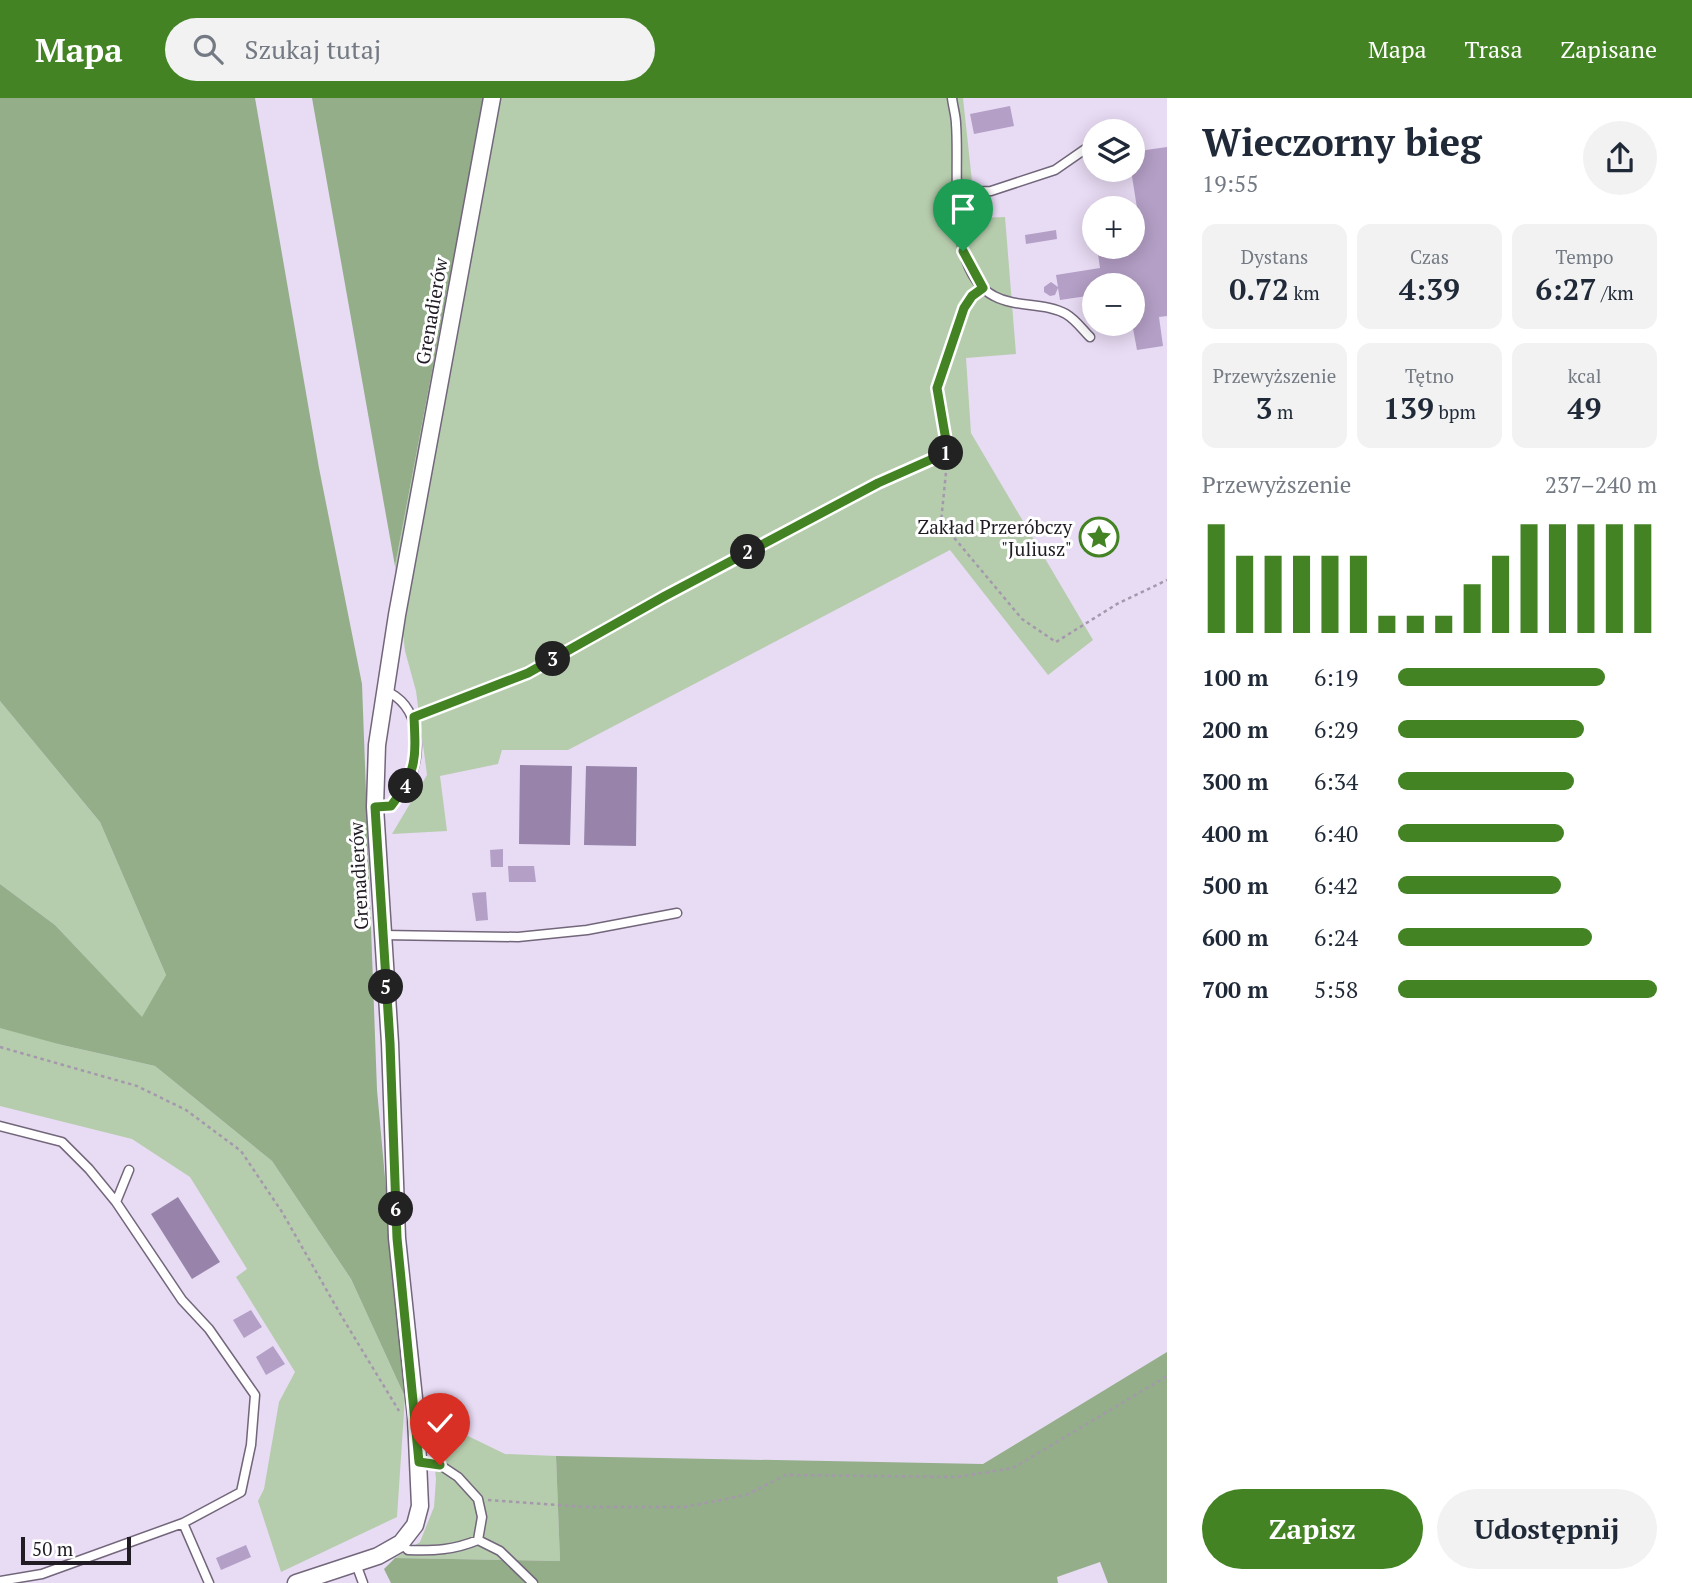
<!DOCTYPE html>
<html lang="pl">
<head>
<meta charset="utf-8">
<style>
	body { margin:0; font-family:"PT Serif",serif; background:#f2f2f3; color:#1f2937; height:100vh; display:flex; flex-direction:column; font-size:26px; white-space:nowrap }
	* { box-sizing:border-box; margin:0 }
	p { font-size:23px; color:#747a83 }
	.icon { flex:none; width:38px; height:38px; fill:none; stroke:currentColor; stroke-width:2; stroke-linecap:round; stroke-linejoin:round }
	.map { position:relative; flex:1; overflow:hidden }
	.side { display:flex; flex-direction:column; background:#fff; width:525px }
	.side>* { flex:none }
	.buttons { position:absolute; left:1082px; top:21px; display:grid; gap:14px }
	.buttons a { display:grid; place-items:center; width:63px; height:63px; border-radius:50%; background:#fff; box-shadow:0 4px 18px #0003; font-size:35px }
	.scale { position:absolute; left:21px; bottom:18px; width:110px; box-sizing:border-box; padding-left:7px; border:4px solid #211c24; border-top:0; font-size:19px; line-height:24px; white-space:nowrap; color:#211c24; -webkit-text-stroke:5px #fff; paint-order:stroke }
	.pin { position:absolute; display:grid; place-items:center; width:60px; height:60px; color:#fff; margin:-72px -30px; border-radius:50% 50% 50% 0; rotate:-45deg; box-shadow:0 0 7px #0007 }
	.pin .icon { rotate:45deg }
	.km { position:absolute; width:35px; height:35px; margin:-18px; border-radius:50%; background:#222; color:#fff; font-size:19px; line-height:35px; text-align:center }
	.round { display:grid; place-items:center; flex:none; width:74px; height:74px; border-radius:37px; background:#f2f2f3 }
	.summary { display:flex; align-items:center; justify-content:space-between; height:119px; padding:0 35px }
	h1 { font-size:38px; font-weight:600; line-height:52px }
	.stats { display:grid; grid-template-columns:repeat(3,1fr); gap:10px; height:119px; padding:7px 35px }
	.stats div { display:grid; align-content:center; border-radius:14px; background:#f2f2f3; text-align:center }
	.stats b { font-size:30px; font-weight:600 }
	.stats small { font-size:19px; font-weight:400 }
	.stats p { font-size:19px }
	.chart { height:196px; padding:14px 35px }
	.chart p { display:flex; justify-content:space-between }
	.chart svg { width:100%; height:126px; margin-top:7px; stroke:#438324; stroke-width:6 }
	.button { display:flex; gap:14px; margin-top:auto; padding:14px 35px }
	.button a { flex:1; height:80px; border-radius:42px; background:#438324; color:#fff; font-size:28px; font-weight:600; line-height:80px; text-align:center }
	.button a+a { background:#f2f2f3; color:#1f2937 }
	ul { padding:0 35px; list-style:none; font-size:23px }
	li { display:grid; grid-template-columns:112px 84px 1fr; align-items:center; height:52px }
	li i { height:18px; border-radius:9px; background:#438324 }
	header { display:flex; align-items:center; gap:42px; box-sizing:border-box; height:98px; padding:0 35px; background:#438324; color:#fff }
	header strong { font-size:33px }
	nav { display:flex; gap:38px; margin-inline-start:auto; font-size:24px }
	.search { width:490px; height:63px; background:#f2f2f3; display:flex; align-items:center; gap:18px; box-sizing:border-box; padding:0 24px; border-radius:38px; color:#747a83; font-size:26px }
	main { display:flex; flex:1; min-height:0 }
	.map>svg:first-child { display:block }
</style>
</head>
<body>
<header>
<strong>Mapa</strong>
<div class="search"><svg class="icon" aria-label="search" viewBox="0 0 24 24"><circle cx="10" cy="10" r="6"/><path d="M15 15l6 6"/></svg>Szukaj tutaj</div>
<nav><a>Mapa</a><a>Trasa</a><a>Zapisane</a></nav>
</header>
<main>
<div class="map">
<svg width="1167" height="1485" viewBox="0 0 1167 1485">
	<rect width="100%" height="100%" fill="#e8dbf4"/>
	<path fill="#b6cdad" d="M484 0H963L976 120 1005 119 1016 256 966 260 971 335 1093 542 1048 577 950 452 568 652H502L498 666 440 678 447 733 392 736 427 677 416 593 405 553 395 468Z
		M0 603 100 724 166 877 142 920 55 827 0 786Z
		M0 926 62 947 155 968 272 1063 351 1181 405 1299 397 1419 281 1474 258 1403 264 1391 279 1304 295 1274 236 1179 247 1171 190 1079 132 1041 0 1008Z
		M429 1319 505 1356 556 1358 560 1463 395 1460 420 1444 434 1409 436 1381Z"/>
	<path fill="#93ae89" d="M0 0H255L319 370 362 586 377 992 405 1299 351 1181 272 1063 155 968 62 947 0 930V786L55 827 142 919 166 877 100 724 0 603Z
		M312 0H484L395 468Z
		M1167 1254V1485H1108L1100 1464 1057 1479 1058 1485H391L384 1471 395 1460 560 1463 556 1358 983 1366Z"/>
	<path fill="#9884aa" d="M520 667 572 668 570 747 519 746Z
		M586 668 637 669 636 748 584 747Z
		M178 1099 220 1164 192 1181 151 1116Z"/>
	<path fill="#b49fc6" d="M1010 8 1014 28 974 36 970 16Z
		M1167 49V218L1159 219 1163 248 1137 252 1132 225V187H1094V197L1060 202 1058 190 1055 197 1050 198 1044 194V189L1051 184 1058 189 1056 177 1100 170 1097 149H1132V111L1137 110 1131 72 1132 54Z
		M1056 132 1057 141 1026 146 1025 137Z
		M503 751V769H491L490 752Z
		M508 768H534L536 784H509Z
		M486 794 488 822 476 823 472 795Z
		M251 1212 262 1229 244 1240 233 1222Z
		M273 1248 285 1266 266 1277 256 1259Z
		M246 1447 251 1459 221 1472 216 1460Z"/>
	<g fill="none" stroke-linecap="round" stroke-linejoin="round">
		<defs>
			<path id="lane" d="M952 0C953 9 956 18 956 26 960 72 945 173 994 198 1016 210 1045 204 1066 216 1076 222 1082 231 1090 239
				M957 94 991 93 1055 72 1094 45
				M375 709 391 708C397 701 404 694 408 686 423 653 421 607 384 592
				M382 837 518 839 587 832 677 815
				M0 1028 62 1044 89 1071 116 1104
				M183 1425 209 1485
				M478 1442 500 1453 533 1485
				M401 1445 408 1452C434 1453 454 1452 478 1442L482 1419 478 1401 458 1379 440 1367 419 1365
				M356 1466 363 1485
				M0 1483 42 1476 183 1425 241 1394 251 1347 255 1297 209 1231 182 1202 116 1104 129 1072"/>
			<path id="street" d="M296 1485 378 1458 401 1445 415 1427 420 1408 416 1319 397 1140 390 945 375 709 377 647 397 517 492 0"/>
		</defs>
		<use href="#lane" stroke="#72667b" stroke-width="11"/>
		<use href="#street" stroke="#72667b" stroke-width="19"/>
		<path stroke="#a499ac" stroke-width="2.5" stroke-dasharray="3.5 3.5" stroke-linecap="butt" d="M948 354 941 424 1022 521 1056 544 1117 506 1167 482
			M421 616 528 575 665 498 878 385 948 354 937 290 964 210 974 196
			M0 949 137 988 186 1012 241 1053 282 1114 342 1219 399 1313
			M488 1402 585 1409H685L746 1397 786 1377 957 1379 1013 1370 1167 1278"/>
		<use href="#lane" stroke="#fff" stroke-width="8"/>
		<use href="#street" stroke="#fff" stroke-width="16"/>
	</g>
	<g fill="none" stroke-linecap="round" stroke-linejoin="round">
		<defs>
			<path id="route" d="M440 1367 419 1364 397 1140 390 945 375 709 391 708C417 674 416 660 414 619L528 575 665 498 878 385 948 354 937 290 964 210 972 198 983 190 963 153"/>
		</defs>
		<use href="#route" stroke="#fff" stroke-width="14"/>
		<use href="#route" stroke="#438324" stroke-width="9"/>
	</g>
	<defs>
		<symbol id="sight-ring" viewBox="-11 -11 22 22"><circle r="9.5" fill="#fff" stroke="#438324" stroke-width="1.5"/><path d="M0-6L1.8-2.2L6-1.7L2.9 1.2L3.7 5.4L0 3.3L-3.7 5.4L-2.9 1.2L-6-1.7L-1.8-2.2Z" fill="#438324"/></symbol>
	</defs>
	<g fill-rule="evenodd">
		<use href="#sight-ring" x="1077" y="417" width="44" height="44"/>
	</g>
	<g text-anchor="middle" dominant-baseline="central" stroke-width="6" stroke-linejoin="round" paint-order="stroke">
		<g font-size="19" fill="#211c24" stroke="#fff">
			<text transform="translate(431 213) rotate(-80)">Grenadierów</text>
			<text transform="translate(358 778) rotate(-93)">Grenadierów</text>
		</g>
		<g font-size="19" fill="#211c24" stroke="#fff" text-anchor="end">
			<text x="1072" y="428">Zakład Przeróbczy<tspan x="1072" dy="22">"Juliusz"</tspan></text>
		</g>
	</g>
</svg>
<div class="buttons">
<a><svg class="icon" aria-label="layers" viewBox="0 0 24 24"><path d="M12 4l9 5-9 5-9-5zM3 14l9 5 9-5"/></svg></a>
<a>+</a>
<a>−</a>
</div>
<div class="scale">50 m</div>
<div class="pin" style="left:963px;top:153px;background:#1e9e55"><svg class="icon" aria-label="arrive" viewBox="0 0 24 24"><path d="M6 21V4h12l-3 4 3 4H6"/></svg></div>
<div class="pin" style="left:440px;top:1367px;background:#d93025"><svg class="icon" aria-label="check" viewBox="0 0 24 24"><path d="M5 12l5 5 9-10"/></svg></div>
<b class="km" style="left:946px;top:355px">1</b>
<b class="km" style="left:748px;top:454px">2</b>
<b class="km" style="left:553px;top:561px">3</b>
<b class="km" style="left:406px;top:688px">4</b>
<b class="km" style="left:386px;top:889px">5</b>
<b class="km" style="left:396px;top:1111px">6</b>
</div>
<section class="side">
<div class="summary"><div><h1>Wieczorny bieg</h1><p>19:55</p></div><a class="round"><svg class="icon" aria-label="share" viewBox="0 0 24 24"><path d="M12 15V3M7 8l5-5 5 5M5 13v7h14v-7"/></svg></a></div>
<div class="stats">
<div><p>Dystans</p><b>0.72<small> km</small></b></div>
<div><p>Czas</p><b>4:39</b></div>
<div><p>Tempo</p><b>6:27<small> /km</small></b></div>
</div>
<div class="stats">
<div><p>Przewyższenie</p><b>3<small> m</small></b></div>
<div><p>Tętno</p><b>139<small> bpm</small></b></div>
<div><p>kcal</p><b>49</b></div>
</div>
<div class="chart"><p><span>Przewyższenie</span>237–240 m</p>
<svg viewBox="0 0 160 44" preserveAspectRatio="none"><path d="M5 44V6M15 44V17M25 44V17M35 44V17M45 44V17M55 44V17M65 44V38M75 44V38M85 44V38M95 44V27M105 44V17M115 44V6M125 44V6M135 44V6M145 44V6M155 44V6"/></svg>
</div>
<ul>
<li><b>100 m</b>6:19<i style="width:80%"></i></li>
<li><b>200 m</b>6:29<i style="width:72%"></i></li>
<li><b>300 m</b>6:34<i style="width:68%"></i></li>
<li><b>400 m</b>6:40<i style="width:64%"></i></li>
<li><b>500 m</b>6:42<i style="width:63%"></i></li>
<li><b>600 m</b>6:24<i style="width:75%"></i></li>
<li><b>700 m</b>5:58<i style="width:100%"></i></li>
</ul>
<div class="button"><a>Zapisz</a><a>Udostępnij</a></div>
</section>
</main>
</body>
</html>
